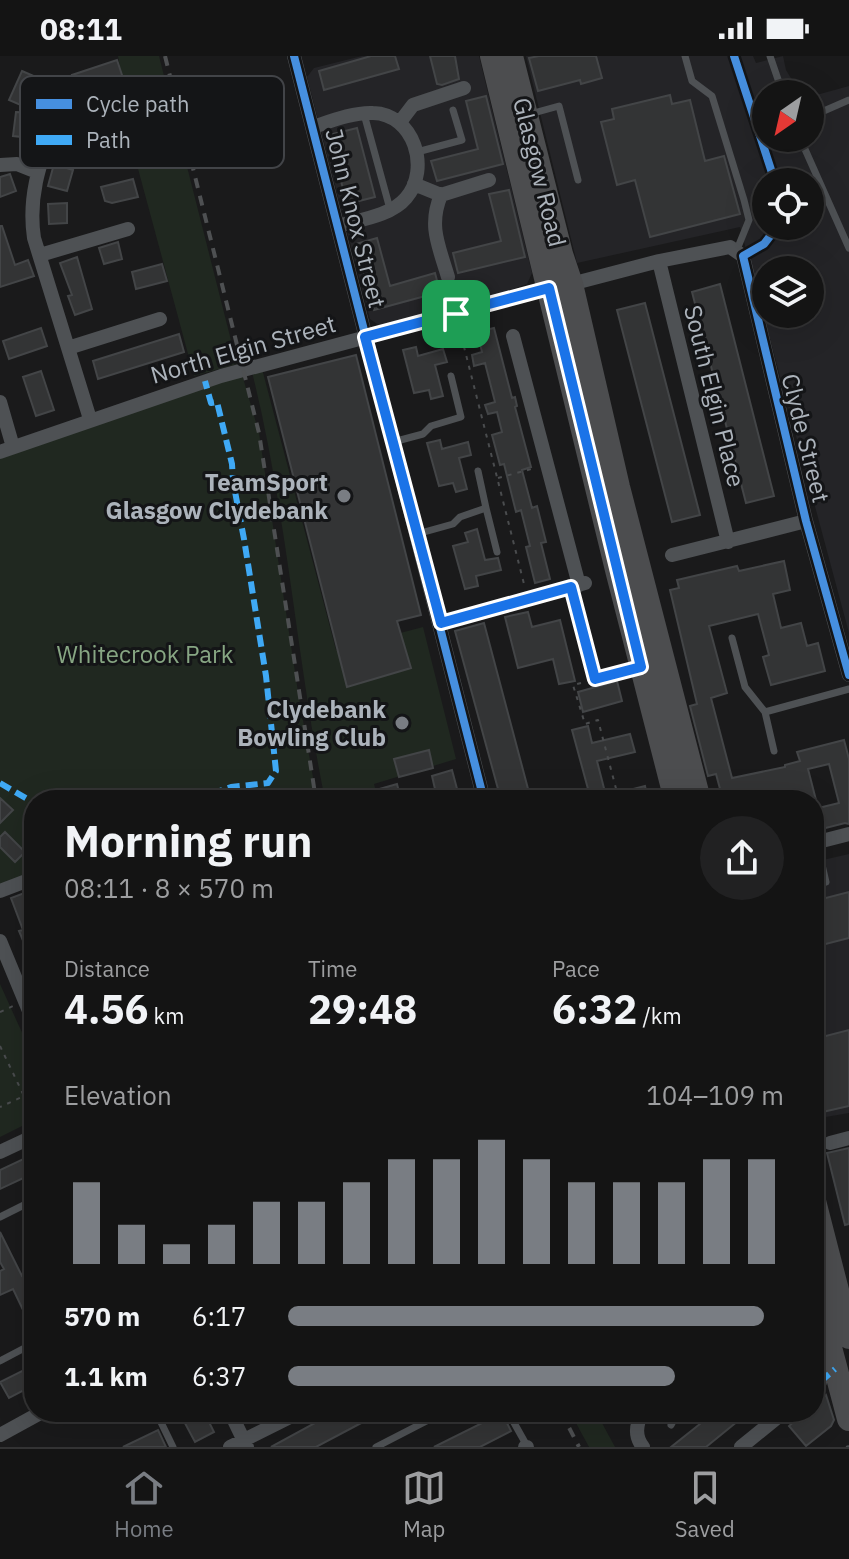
<!DOCTYPE html>
<html lang="en">
<head>
<meta charset="utf-8">
<style>
	body { margin:0; font-family:"IBM Plex Sans",sans-serif; background:#212122; color:#f1f3f6; height:100vh; display:flex; flex-direction:column; font-size:30px; white-space:nowrap }
	* { box-sizing:border-box; margin:0 }
	p { font-size:26px; color:#9d9ea0 }
	.icon { flex:none; width:44px; height:44px; fill:none; stroke:currentColor; stroke-width:2; stroke-linecap:round; stroke-linejoin:round }
	.map { position:relative; flex:1; overflow:hidden }
	.drawer { position:absolute; left:24px; top:734px; width:800px; height:632px; display:flex; flex-direction:column; background:#141414; border-radius:32px; box-shadow:0 8px 32px #0002,0 0 0 2px #333334 }
	.drawer>* { flex:none }
	.needle { width:52px; rotate:214deg }
	.fabs { position:absolute; left:752px; top:24px; display:grid; gap:16px }
	.fabs a { display:grid; place-items:center; width:72px; height:72px; border-radius:50%; background:#141414; box-shadow:0 8px 32px #0002,0 0 0 2px #333334; font-size:40px }
	.pin { position:absolute; display:grid; place-items:center; width:68px; height:68px; color:#fff; margin:-34px; border-radius:16px; box-shadow:0 4px 12px #0006 }
	.round { display:grid; place-items:center; flex:none; width:84px; height:84px; border-radius:42px; background:#212122 }
	.head { display:flex; align-items:center; justify-content:space-between; height:136px; padding:0 40px }
	h1 { font-size:44px; font-weight:700; line-height:60px }
	.metrics { display:grid; grid-template-columns:repeat(3,1fr); gap:12px; height:136px; padding:8px 40px }
	.metrics div { display:grid; align-content:center }
	.metrics b { font-size:40px; font-weight:700 }
	.metrics small { font-size:22px; font-weight:400 }
	.metrics p { font-size:22px }
	.chart { height:224px; padding:16px 40px }
	.chart p { display:flex; justify-content:space-between }
	.chart svg { width:100%; height:144px; margin-top:8px; stroke:#797d83; stroke-width:6 }
	ul { padding:0 40px; list-style:none; font-size:26px }
	li { display:grid; grid-template-columns:128px 96px 1fr; align-items:center; height:60px }
	li i { height:20px; border-radius:10px; background:#797d83 }
	.status { display:flex; justify-content:space-between; align-items:center; height:56px; padding:0 40px; background:#141414; direction:ltr }
	.status svg { height:22px; fill:currentColor }
	.dock { display:flex; justify-content:space-around; align-items:center; height:112px; border-top:2px solid #333334; background:#141414; font-size:22px; color:#9d9ea0 }
	.dock a { display:grid; justify-items:center; gap:4px }
	.dock .active { color:#797d83 }
	.map>svg:first-child { display:block }
</style>
</head>
<body>
<div class="status"><b>08:11</b><svg viewBox="0 0 49 12"><path d="M0 12V9h3v3zM5 12V6h3v6zM10 12V3h3v9zM15 12V0h3v12zM26 1h20v11H26zM47 4h2v5h-2z"/></svg></div>
<div class="map">
<svg width="849" height="1391" viewBox="0 0 849 1391">
	<rect width="100%" height="100%" fill="#1a1a1b"/>
	<path fill="#242427" fill-rule="evenodd" d="M362 0H479L532 217 527 228 496 239 380 270 370 263 307 21 314 12Z
		M526 0H753L756 7 783 0 786 14 798 34 820 38 849 30V577L740 171 577 207ZM766 38H810V82H766ZM766 126H810V170H766ZM766 214H810V258H766Z
		M849 798V1057L814 1063V806Z"/>
	<path fill="#202820" d="M118 0H159L237 308 194 320 137 109Z
		M261 309 336 594 423 571 456 703 374 728 378 744H325C296 601 287 454 251 312Z
		M241 315 259 377 298 636 317 744H34V822L0 835V396Z
		M0 928 34 1003V1064L0 1081Z
		M570 1356H596L615 1391H589Z"/>
	<path fill="#333435" stroke="#434547" stroke-width="2" d="M371 0H395L399 13 324 34 319 15Z
		M430 0H455L459 23 442 29 437 28Z
		M539 0H596L602 22 581 28 580 24 538 35 529 2Z
		M117 4 123 22 78 36 72 19Z
		M22 15 36 21 23 50 9 44Z
		M670 39 672 48 690 44 705 105 724 100 740 158 650 181 635 124 617 129 601 66 614 63 612 53Z
		M486 40 503 108 437 125 431 105 478 93 466 45Z
		M16 56 34 57 31 82 13 80Z
		M357 72 375 141 347 148 329 79Z
		M54 108 73 114 67 135 48 130Z
		M10 118 16 135 0 141V121Z
		M133 123 138 141 112 147 105 145 101 131Z
		M509 134 525 201 458 217 453 197 501 185 489 138Z
		M67 147V167L49 168 48 148Z
		M0 170H2L15 209 28 204 34 220 0 231Z
		M377 182 390 230 435 217 440 236 374 254 356 188Z
		M118 186 122 203 104 208 99 192Z
		M77 201 92 253 75 259 68 240 72 239 60 207Z
		M162 208 167 225 136 233 132 216Z
		M720 228 774 440 746 447 692 236Z
		M645 247 700 459 672 466 617 254Z
		M41 272 47 290 9 303 3 285Z
		M494 272 512 342 515 341 517 350 515 351 531 411 522 414 532 452 537 450 546 486 541 487 550 523 535 527 526 491 530 490 521 454 516 456 504 408 500 409 492 379 502 376 497 356 488 358 485 349 495 346 485 307 474 310 472 299 482 296 477 276Z
		M179 278 184 296 98 323 93 305Z
		M416 291 418 300 443 293 447 306 435 309 443 340 431 343 429 334 414 337 403 294Z
		M356 299 421 559 397 565 411 612 347 631 268 321Z
		M41 315 54 354 36 360 23 321Z
		M440 384 442 393 468 386 471 399 459 402 467 433 456 436 453 427 439 430 427 387Z
		M477 473 485 504 498 502 501 514 476 520 478 530 465 533 453 490 468 486 465 477Z
		M784 505 790 534 773 538 781 572 801 567 807 590 818 587 825 615 771 629 763 601 769 599 758 558 709 570 727 637 711 642 732 722 785 711V709L800 705 797 696 844 684 849 703V768L845 767 814 775V753L839 747 829 708 808 713 816 744H723L716 718 708 720 690 650 697 648 670 534 679 532 677 524 737 510 739 515Z
		M528 556 532 571 560 564 575 625 559 628 553 603 518 612 505 561Z
		M484 567 531 744H501L455 575Z
		M617 625 622 645 583 656 578 636Z
		M588 670 592 687 630 678 635 696 597 705 606 740 645 730 648 744H591L572 674Z
		M429 694 433 712 399 721 394 703Z
		M452 714 460 744H408V741L435 733 432 720Z
		M397 728 401 744H379L376 734Z
		M0 742 13 754 0 767Z
		M5 776 25 796 15 806 0 791V781Z
		M27 836 34 855V911L19 875 23 874 11 842Z
		M849 836V882L814 891V845Z
		M849 974V1050L818 1057 814 1039V983Z
		M849 1092V1168L845 1169 827 1097Z
		M34 1098V1117L0 1133V1114Z
		M0 1176 22 1220 34 1214V1229L28 1232 34 1249 23 1254 13 1233 0 1239V1215L4 1213 0 1206Z
		M34 1309V1329L9 1342 0 1326Z
		M826 1339 834 1364 831 1370 806 1390 789 1370 805 1356H814V1349Z
		M179 1356H204L214 1376 195 1386Z
		M335 1356H382L316 1391H271Z
		M715 1356H749L706 1391H671Z
		M502 1357 511 1375 480 1391H434Z
		M158 1374 166 1391H123Z"/>
	<g fill="none" stroke-linecap="round" stroke-linejoin="round">
		<path stroke="#4a4c4e" stroke-width="2" stroke-dasharray="4 6" stroke-linecap="butt" d="M459 271 524 528
			M498 422 535 412
			M607 620 624 615
			M581 627 573 629 585 668 598 664 619 744
			M0 956 13 950
			M0 990 24 1040 0 1051
			M846 1391 849 1390"/>
		<path stroke="#4e5154" stroke-width="7" d="M685 0 692 25 712 40 744 144 749 164 736 196
			M770 0 783 38
			M364 58 390 153
			M530 58 559 50 578 124
			M810 61 849 44
			M800 82 849 192
			M417 96 462 84 453 54
			M393 386 423 378 431 370 461 361 451 320
			M486 452 497 496
			M417 478 453 468 460 461 486 452 478 415
			M732 582 745 631 765 656 774 695
			M765 656 849 633
			M814 829 826 826 817 787
			M0 1161 34 1144
			M0 1305 34 1287
			M156 1356 173 1391
			M508 1356 527 1390
			M671 1369 678 1356
			M376 1391 444 1356"/>
		<path stroke="#4e5154" stroke-width="14" d="M294 0 484 744
			M41 55a19 19 0 1 1 38 0a19 19 0 1 1-38 0Z
			M400 66 413 49 464 32
			M313 71C331 65 354 56 373 57 414 58 431 113 406 142 391 160 359 164 338 170
			M52 73C39 110 28 142 34 182L90 363
			M0 109 17 108 37 116
			M414 128 441 139 489 124
			M441 139C428 170 439 190 448 221
			M40 199 128 173
			M659 205 728 486
			M571 228 659 205 730 191 743 200 806 465 849 619
			M513 280 579 529
			M68 292 160 263
			M0 346 13 391
			M0 396 221 320 549 232
			M672 499 806 465
			M571 531 595 623
			M441 567 585 527
			M814 787 849 778
			M0 835 34 822
			M0 885 34 967
			M830 1087 849 1082
			M0 1096 34 1080
			M814 1331 820 1326
			M230 1356 247 1391
			M0 1379 42 1356
			M230 1391 300 1356
			M525 1391H527
			M643 1391C634 1380 636 1368 643 1356
			M741 1391 784 1356"/>
		<path stroke="#4c4d4f" stroke-width="24" d="M492 0 618 518 676 744
			M511 0 561 198 571 228 618 431 699 744
			M814 1145 849 1281
			M814 1231 849 1363"/>
		<path stroke="#4e5052" stroke-width="4" stroke-dasharray="10 8" stroke-linecap="butt" d="M165 0 259 377 316 744
			M561 1356 579 1391"/>
		<path stroke="#3fa9f5" stroke-width="6" stroke-dasharray="12 6" stroke-linecap="butt" d="M0 727 34 747
			M194 744 231 731 268 727 276 715 266 620 244 483 233 425 232 408 217 346 211 347 205 325
			M820 1326 835 1313"/>
		<defs>
			<path id="cycleway" d="M294 0 484 744
				M734 0 775 126
				M778 170 764 188 743 200 806 465 849 619"/>
		</defs>
		<use href="#cycleway" stroke="#141517" stroke-width="13"/>
		<use href="#cycleway" stroke="#468fdf" stroke-width="8"/>
	</g>
	<g fill="none" stroke-linecap="round" stroke-linejoin="round">
		<defs>
			<path id="route" d="M549 232 641 611 595 623 571 531 441 567 365 281Z"/>
		</defs>
		<use href="#route" stroke="#fff" stroke-width="16"/>
		<use href="#route" stroke="#1a73e8" stroke-width="10"/>
	</g>
	<g fill="#797d83" stroke="#141517" stroke-width="3">
		<circle cx="344" cy="440" r="8"/>
		<circle cx="402" cy="667" r="8"/>
	</g>
	<g text-anchor="middle" dominant-baseline="central" stroke-width="6" stroke-linejoin="round" paint-order="stroke">
		<g font-size="24" fill="#acb3bb" stroke="#141517">
			<text transform="translate(540 116) rotate(76)">Glasgow Road</text>
			<text transform="translate(356 162) rotate(76)">John Knox Street</text>
			<text transform="translate(243 293) rotate(-16)">North Elgin Street</text>
			<text transform="translate(715 340) rotate(76)">South Elgin Place</text>
			<text transform="translate(806 382) rotate(76)">Clyde Street</text>
		</g>
		<g font-size="24" font-weight="bold" fill="#acb3bb" stroke="#141517" text-anchor="end">
			<text x="328" y="426">TeamSport<tspan x="328" dy="28">Glasgow Clydebank</tspan></text>
			<text x="386" y="653">Clydebank<tspan x="386" dy="28">Bowling Club</tspan></text>
		</g>
		<g font-size="24" fill="#87a683" stroke="#141517">
			<text x="145" y="598">Whitecrook Park</text>
		</g>
	</g>
	<rect x="20" y="20" width="264" height="92" rx="12" fill="#141517" stroke="#424448" stroke-width="2"/>
	<rect x="36" y="43" width="36" height="10" fill="#468fdf"/>
	<rect x="36" y="79" width="36" height="10" fill="#3fa9f5"/>
	<g font-size="22" fill="#acb3bb">
		<text x="86" y="56">Cycle path</text>
		<text x="86" y="92">Path</text>
	</g>
</svg>
<div class="fabs">
<a><svg class="needle" viewBox="-14 -14 28 28"><path d="M0-13l5 13h-10z" fill="#e53935"/><path d="M0 13l5-13h-10z" fill="#9d9ea0"/></svg></a>
<a><svg class="icon" aria-label="locate" viewBox="0 0 24 24"><circle cx="12" cy="12" r="6"/><path d="M12 2v4M12 18v4M2 12h4M18 12h4"/></svg></a>
<a><svg class="icon" aria-label="layers" viewBox="0 0 24 24"><path d="M12 4l9 5-9 5-9-5zM3 14l9 5 9-5"/></svg></a>
</div>
<div class="pin" style="left:456px;top:258px;background:#1e9e55"><svg class="icon" aria-label="arrive" viewBox="0 0 24 24"><path d="M6 21V4h12l-3 4 3 4H6"/></svg></div>
<section class="drawer">
<div class="head"><div><h1>Morning run</h1><p>08:11 · 8 × 570 m</p></div><a class="round"><svg class="icon" aria-label="share" viewBox="0 0 24 24"><path d="M12 15V3M7 8l5-5 5 5M5 13v7h14v-7"/></svg></a></div>
<div class="metrics">
<div><p>Distance</p><b>4.56<small> km</small></b></div>
<div><p>Time</p><b>29:48</b></div>
<div><p>Pace</p><b>6:32<small> /km</small></b></div>
</div>
<div class="chart"><p><span>Elevation</span>104–109 m</p>
<svg viewBox="0 0 160 44" preserveAspectRatio="none"><path d="M5 44V19M15 44V32M25 44V38M35 44V32M45 44V25M55 44V25M65 44V19M75 44V12M85 44V12M95 44V6M105 44V12M115 44V19M125 44V19M135 44V19M145 44V12M155 44V12"/></svg>
</div>
<ul>
<li><b>570 m</b>6:17<i style="width:96%"></i></li>
<li><b>1.1 km</b>6:37<i style="width:78%"></i></li>
</ul>
</section>
</div>
<nav class="dock">
<a class="active"><svg class="icon" aria-label="home" viewBox="0 0 24 24"><path d="M3 11l9-7 9 7M6 9v11h12V9"/></svg>Home</a>
<a><svg class="icon" aria-label="map" viewBox="0 0 24 24"><path d="M3 6l6-2 6 2 6-2v14l-6 2-6-2-6 2zM9 4v14M15 6v14"/></svg>Map</a>
<a><svg class="icon" aria-label="saved" viewBox="0 0 24 24"><path d="M7 4h10v16l-5-4-5 4z"/></svg>Saved</a>
</nav>
</body>
</html>
